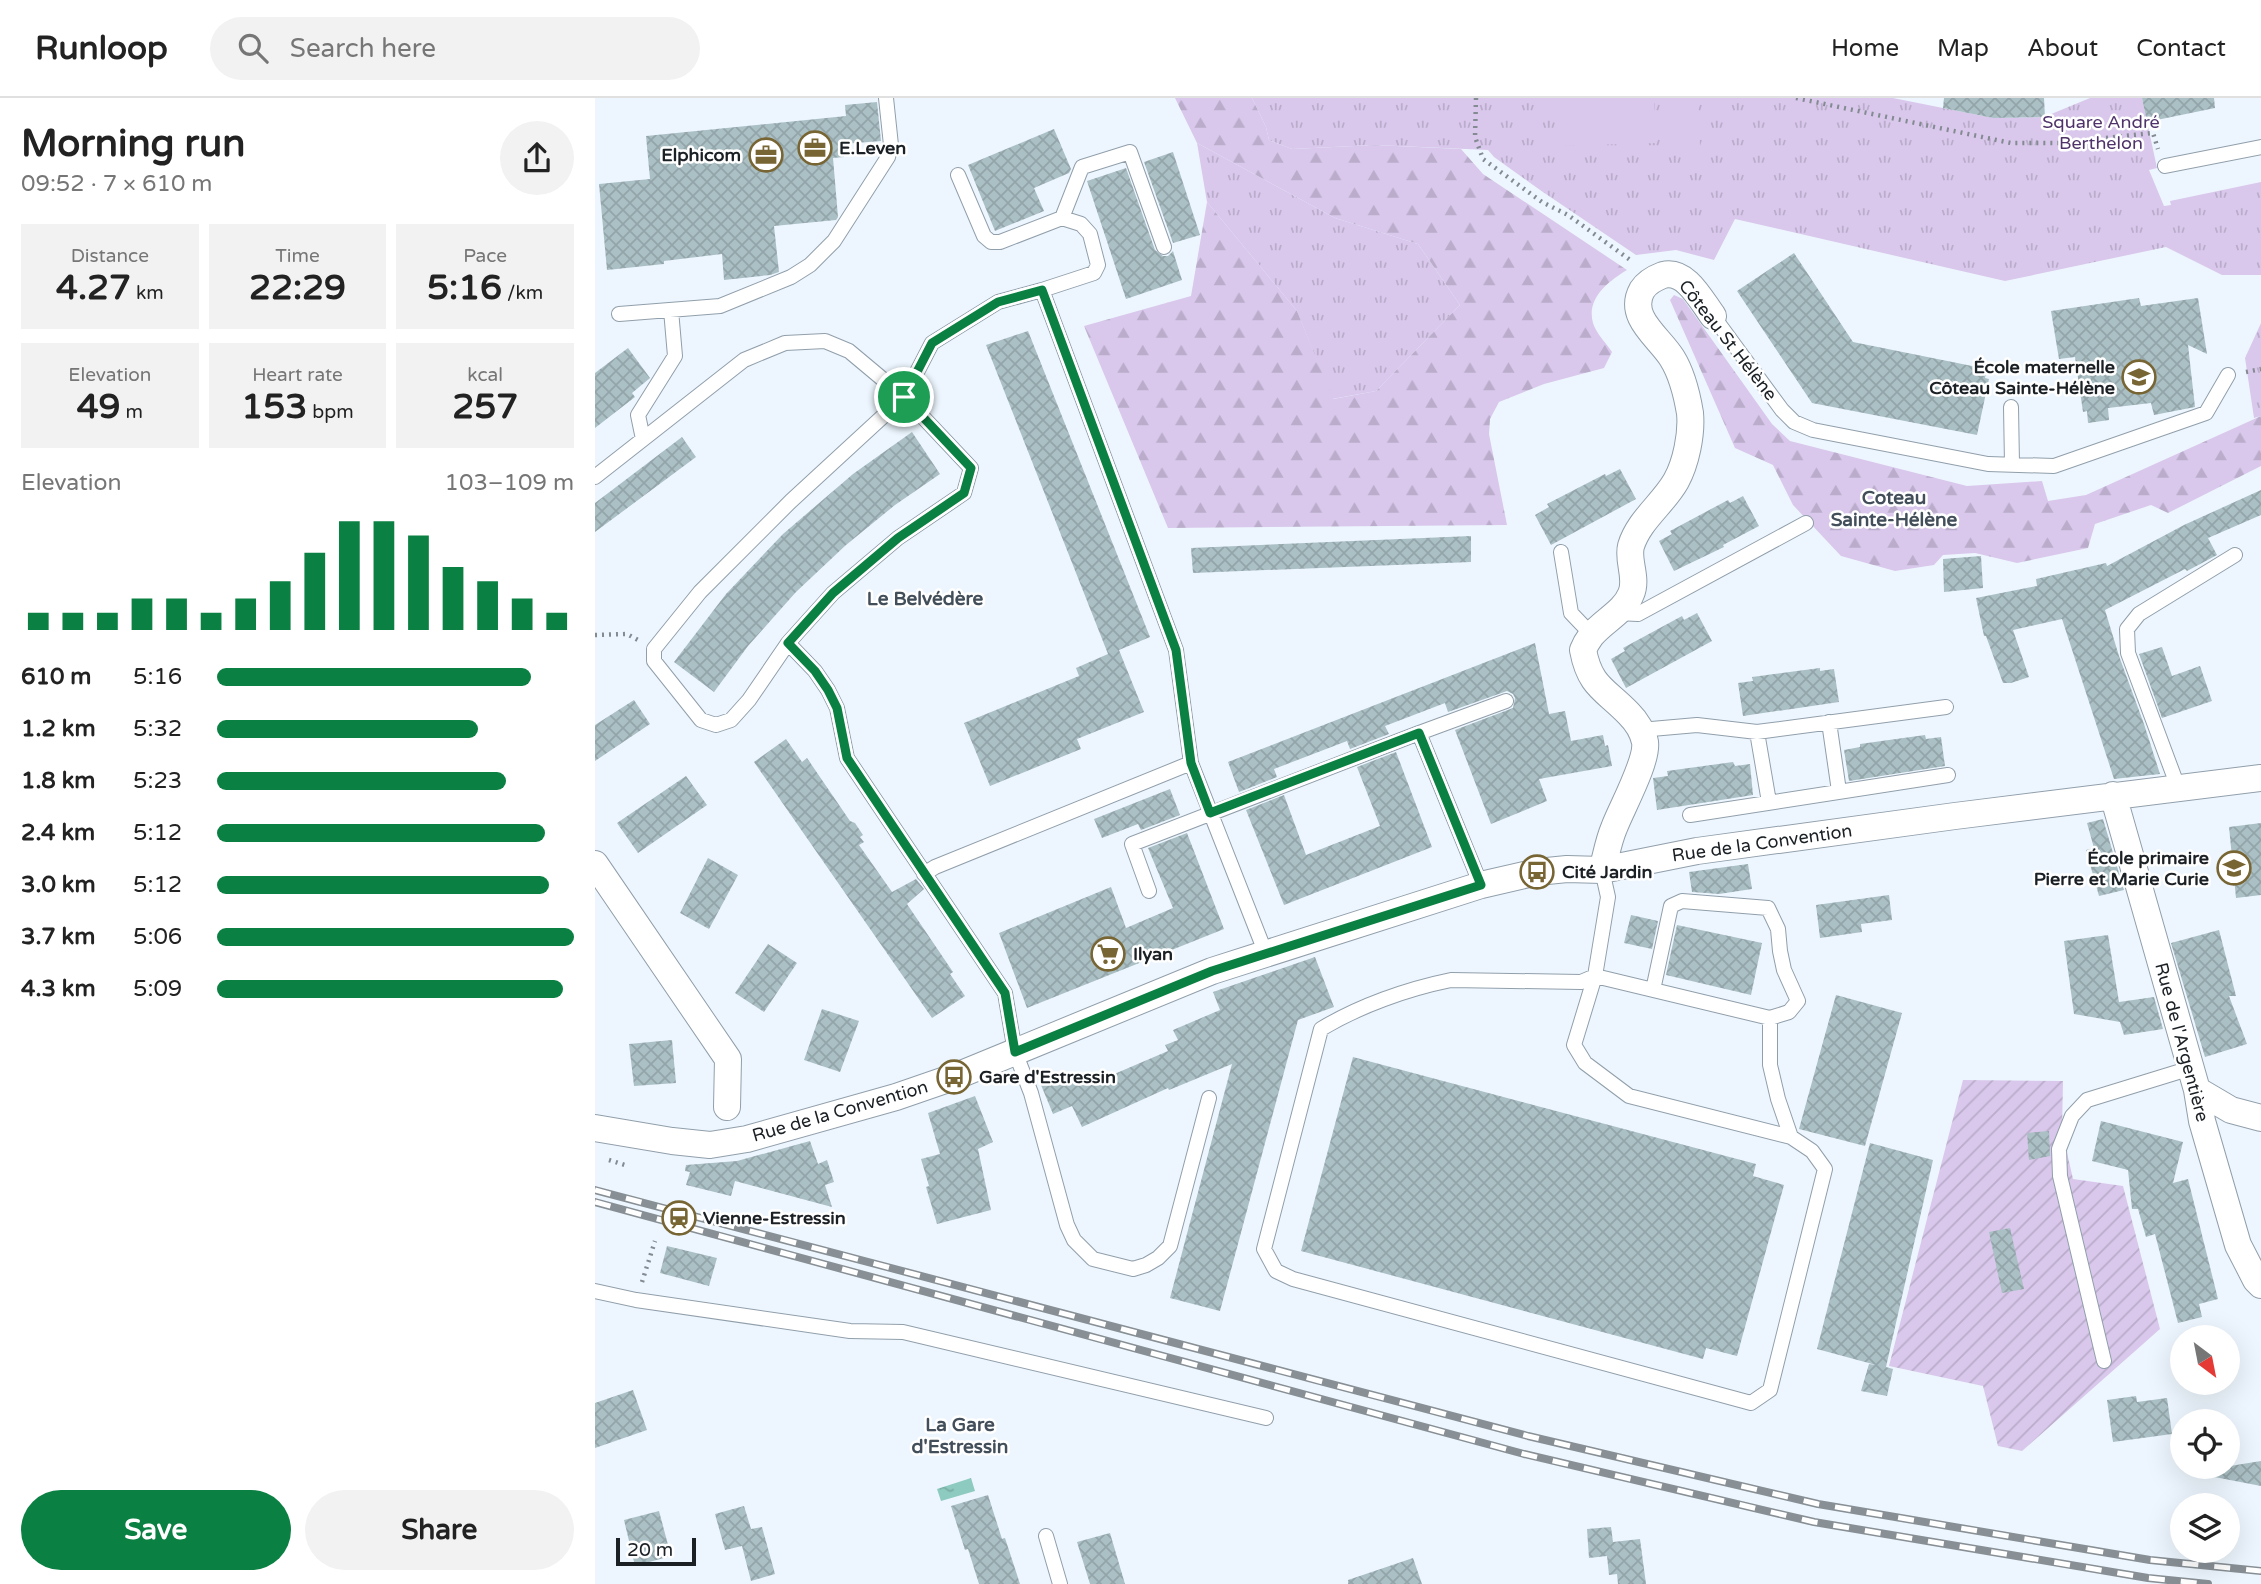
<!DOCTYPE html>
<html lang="en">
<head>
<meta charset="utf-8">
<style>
	body { margin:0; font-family:"Varela Round",sans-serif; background:#f2f2f2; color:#222; height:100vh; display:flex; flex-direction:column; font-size:26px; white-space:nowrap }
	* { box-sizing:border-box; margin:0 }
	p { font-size:23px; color:#767676 }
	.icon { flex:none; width:38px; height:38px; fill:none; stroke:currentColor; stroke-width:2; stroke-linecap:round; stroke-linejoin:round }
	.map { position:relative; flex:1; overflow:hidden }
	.sheet { display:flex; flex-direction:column; background:#fff; width:595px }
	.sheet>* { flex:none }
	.needle { width:46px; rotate:148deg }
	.controls { position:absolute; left:1575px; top:1227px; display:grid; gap:14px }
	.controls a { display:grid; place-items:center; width:70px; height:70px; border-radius:50%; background:#fff; box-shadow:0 7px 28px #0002; font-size:35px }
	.scale { position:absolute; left:21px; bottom:18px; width:80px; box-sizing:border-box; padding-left:7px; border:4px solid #1b2025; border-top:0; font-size:19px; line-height:24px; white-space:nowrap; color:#1b2025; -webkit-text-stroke:5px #fff; paint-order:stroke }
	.pin { position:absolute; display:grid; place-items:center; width:60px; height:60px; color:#fff; margin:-30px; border:4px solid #fff; border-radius:50%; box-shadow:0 2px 7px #0007 }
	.round { display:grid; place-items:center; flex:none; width:74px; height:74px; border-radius:37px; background:#f2f2f2 }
	.headline { display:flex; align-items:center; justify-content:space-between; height:119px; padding:0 21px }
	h1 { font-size:38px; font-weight:700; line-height:52px }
	.metrics { display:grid; grid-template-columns:repeat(3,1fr); gap:10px; height:119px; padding:7px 21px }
	.metrics div { display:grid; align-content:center; border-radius:0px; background:#f2f2f2; text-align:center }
	.metrics b { font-size:35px; font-weight:700 }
	.metrics small { font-size:19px; font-weight:400 }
	.metrics p { font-size:19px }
	.chart { height:196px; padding:14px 21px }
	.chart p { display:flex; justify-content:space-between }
	.chart svg { width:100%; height:126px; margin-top:7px; stroke:#0b8043; stroke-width:6 }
	.primary-button { display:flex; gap:14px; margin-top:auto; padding:14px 21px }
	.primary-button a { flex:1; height:80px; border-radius:42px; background:#0b8043; color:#fff; font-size:28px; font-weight:700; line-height:80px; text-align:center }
	.primary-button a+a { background:#f2f2f2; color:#222 }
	ul { padding:0 21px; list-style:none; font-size:23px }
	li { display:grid; grid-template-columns:112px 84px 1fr; align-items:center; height:52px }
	li i { height:18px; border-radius:9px; background:#0b8043 }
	header { display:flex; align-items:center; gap:42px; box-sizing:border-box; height:98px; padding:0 35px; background:#fff; border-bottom:2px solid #e0e0e0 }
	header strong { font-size:33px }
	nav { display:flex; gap:38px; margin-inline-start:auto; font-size:24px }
	.search { width:490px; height:63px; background:#f2f2f2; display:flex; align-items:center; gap:18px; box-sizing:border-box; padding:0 24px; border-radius:38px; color:#767676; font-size:26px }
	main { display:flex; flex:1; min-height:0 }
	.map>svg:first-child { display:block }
</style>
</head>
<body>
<header>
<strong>Runloop</strong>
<div class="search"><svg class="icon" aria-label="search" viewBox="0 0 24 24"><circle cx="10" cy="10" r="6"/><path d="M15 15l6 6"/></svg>Search here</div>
<nav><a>Home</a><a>Map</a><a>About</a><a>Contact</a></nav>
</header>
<main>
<section class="sheet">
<div class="headline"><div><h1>Morning run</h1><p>09:52 · 7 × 610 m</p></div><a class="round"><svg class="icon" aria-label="share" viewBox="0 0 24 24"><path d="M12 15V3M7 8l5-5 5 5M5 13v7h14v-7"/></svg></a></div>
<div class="metrics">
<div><p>Distance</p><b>4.27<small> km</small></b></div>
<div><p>Time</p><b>22:29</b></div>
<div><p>Pace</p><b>5:16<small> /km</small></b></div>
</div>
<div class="metrics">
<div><p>Elevation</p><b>49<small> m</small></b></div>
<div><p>Heart rate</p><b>153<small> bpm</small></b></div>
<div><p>kcal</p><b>257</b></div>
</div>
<div class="chart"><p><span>Elevation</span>103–109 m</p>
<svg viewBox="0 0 160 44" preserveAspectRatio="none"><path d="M5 44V38M15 44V38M25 44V38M35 44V33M45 44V33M55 44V38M65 44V33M75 44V27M85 44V17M95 44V6M105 44V6M115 44V11M125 44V22M135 44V27M145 44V33M155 44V38"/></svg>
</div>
<ul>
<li><b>610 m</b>5:16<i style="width:88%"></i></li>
<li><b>1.2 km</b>5:32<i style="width:73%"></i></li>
<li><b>1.8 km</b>5:23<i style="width:81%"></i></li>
<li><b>2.4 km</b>5:12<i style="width:92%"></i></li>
<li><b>3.0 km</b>5:12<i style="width:93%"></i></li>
<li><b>3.7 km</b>5:06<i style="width:100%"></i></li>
<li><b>4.3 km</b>5:09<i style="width:97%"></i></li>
</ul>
<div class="primary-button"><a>Save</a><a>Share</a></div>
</section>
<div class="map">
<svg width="1666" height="1486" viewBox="0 0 1666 1486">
	<defs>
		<pattern id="grass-tufts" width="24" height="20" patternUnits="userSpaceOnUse" patternTransform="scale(1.75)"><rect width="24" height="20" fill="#d9c8ec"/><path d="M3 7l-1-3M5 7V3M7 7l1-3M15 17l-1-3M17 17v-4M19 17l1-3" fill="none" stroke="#baacca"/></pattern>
		<pattern id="forest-firs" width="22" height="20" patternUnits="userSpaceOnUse" patternTransform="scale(1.75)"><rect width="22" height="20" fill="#d9c8ec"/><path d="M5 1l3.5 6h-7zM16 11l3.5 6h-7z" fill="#baacca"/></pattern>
		<pattern id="garden-furrows" width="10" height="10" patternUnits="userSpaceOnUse" patternTransform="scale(1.75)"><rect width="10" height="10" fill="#d9c8ec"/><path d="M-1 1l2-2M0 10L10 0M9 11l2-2" fill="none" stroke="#baacca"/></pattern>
		<pattern id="water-ripples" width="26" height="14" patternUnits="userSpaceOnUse" patternTransform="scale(1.75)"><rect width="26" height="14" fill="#8dcabf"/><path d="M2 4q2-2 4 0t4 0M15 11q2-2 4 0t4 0" fill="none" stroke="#79ada4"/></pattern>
		<pattern id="building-cross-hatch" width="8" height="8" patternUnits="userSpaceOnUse" patternTransform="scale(1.75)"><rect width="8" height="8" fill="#abc0c5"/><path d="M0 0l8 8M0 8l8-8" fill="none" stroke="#93a5a9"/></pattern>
	</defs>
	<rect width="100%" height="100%" fill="#edf6fe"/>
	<path fill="url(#grass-tufts)" d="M657 0H1298L1398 20 1449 19 1495 0H1547L1562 70 1554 72 1569 108 1576 107 1575 103 1666 84V177H1627L1571 149 1410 183 1140 121 1119 162 1081 152 1041 157 945 92 899 59 893 52 780 47 697 51 674 42 671 29Z
		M602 45 740 120 823 146 865 207 781 293 737 301 702 213 612 104Z
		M1666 225V318L1659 320 1650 260Z"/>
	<path fill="url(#forest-firs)" d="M580 0H657L671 29 674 42 697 51 780 47 866 51 888 76 1032 172C1014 183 991 200 998 225 1001 235 1011 245 1017 254L1009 270 949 286 904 304 895 321 894 336 912 427 573 430 489 228 596 198 612 104 702 213 738 301 781 293 865 207 823 146 740 120 602 45Z
		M1079 197 1088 201 1177 326 1195 343 1372 388 1447 383 1453 403 1491 397 1666 318V368L1573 415 1556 407 1500 426 1493 450 1422 465 1380 455 1348 457 1339 467 1300 473 1246 458 1198 407 1178 367 1140 350 1075 202Z"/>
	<path fill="url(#garden-furrows)" d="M1368 982 1468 983 1467 1033 1478 1081 1528 1088 1565 1231 1427 1353 1403 1348 1388 1288 1294 1268Z"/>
	<path fill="#d9c8ec" d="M1059 0 1061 45 961 48 960 3Z
		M1065 0H1103L1105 48 1066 49Z"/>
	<path fill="url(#water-ripples)" d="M376 1380 380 1393 346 1403 342 1391Z"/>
	<path fill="url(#building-cross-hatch)" d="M1349 0H1449L1450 19 1398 20 1348 10Z
		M1547 0H1619L1620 10 1552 24Z
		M282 4 286 43 248 46 249 59 238 60 243 119 241 122 179 128 184 174 175 177 129 182 127 156 69 163V166L12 172 4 86 55 81 51 38 251 18 250 7Z
		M459 31 476 71 474 75 439 90 449 113 400 133 373 67Z
		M578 54 605 137 578 145 549 64Z
		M531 70 560 152 568 158H573L578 153 587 182 531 201 492 83Z
		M1199 155 1258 244 1392 271 1390 280 1394 281 1382 337 1217 305 1142 193Z
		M1544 200 1546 208 1603 200 1612 256 1593 247 1600 309 1559 317 1556 305 1513 310 1514 322 1493 325 1492 313 1488 314 1480 259 1464 261 1456 213Z
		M433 233 555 539 524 552 549 614 482 641 486 651 395 688 369 625 484 578 481 570 513 556 391 247Z
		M33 250 55 280 37 295 40 299 0 330V275Z
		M317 334 345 376 300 407 251 447 201 494 153 548 119 594 79 564 131 496 188 436 258 376Z
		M87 339 101 359 0 434V405Z
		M1025 371 1041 401 956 447 940 417 954 409 952 406 1010 376 1011 378Z
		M1666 392V417L1613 440 1622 457 1592 473 1590 471 1510 512 1524 558 1549 626 1565 676 1519 681 1467 521 1418 532 1434 579 1416 585H1408L1391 538H1389L1381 500 1442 488 1441 481 1511 465 1512 468 1589 427Z
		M1148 398 1164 428 1128 447 1129 449 1079 473 1064 443 1077 436 1075 433 1133 402 1135 405Z
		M876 438V464L598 475 596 450Z
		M1386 458 1388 490 1349 494 1348 461Z
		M1102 515 1117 543 1031 590 1016 561 1030 553 1028 550 1087 518 1089 522Z
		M940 545 954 616 970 613 976 643 1008 637 1010 648 1013 647 1017 668 944 681 952 703 896 726 860 632 918 610 920 600 918 596 912 593 853 614 850 605 790 628 794 636 755 651 752 643 679 671 682 679 644 694 633 664Z
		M1567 549 1577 578 1605 568 1617 603 1567 620 1544 556Z
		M1225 570V573L1239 571 1244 604 1148 618 1143 585 1158 583 1157 579Z
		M39 602 55 626 0 663V627Z
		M1330 637 1331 641 1346 639 1350 668 1254 683 1249 652 1265 649V646Z
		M191 641 207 664 212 660 255 723 260 725 268 737 265 739 269 744 264 747 297 794 321 781 329 791 312 806 358 874 355 876 370 898 337 920 159 664Z
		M801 654 837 749 689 807 651 712 689 697 711 757 785 728 762 669Z
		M1138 664 1140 668 1155 666 1158 697 1062 712 1058 680 1073 678 1072 673Z
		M91 678 112 707 43 755 22 725Z
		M575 691 585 717 546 732 543 726 507 740 499 721Z
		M1508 721 1529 792 1504 798 1491 752 1499 750 1492 725Z
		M1666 725V797L1641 800 1634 729Z
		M592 735 629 831 432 910 404 835 516 789 531 830 578 810 553 750Z
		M113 760 143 777 114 831 85 815Z
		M1153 766 1157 791 1124 796 1097 794 1094 774Z
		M1294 797 1297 822 1266 826 1267 834 1225 840 1221 807Z
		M1036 817 1063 823 1057 851 1029 845Z
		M1082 827 1167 845 1156 897 1071 877Z
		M1624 832 1641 898H1634L1652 946 1610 959 1576 845Z
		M1513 837 1524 904 1559 899 1568 931 1529 937 1525 924 1479 916 1469 843Z
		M173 846 202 865 169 914 140 895Z
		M720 859 739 909 703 922 625 1213 575 1200 637 966 574 992 573 990 487 1029 477 1008 458 1016 446 987 478 974 483 984 493 980 496 986 573 953 570 947 583 942 578 932 625 912 618 894Z
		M1241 897 1307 915 1270 1048 1204 1031Z
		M227 911 264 923 245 974 209 962Z
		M77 942 81 985 39 988 34 946Z
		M758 959 1161 1066 1158 1078 1189 1087 1142 1258 1111 1250 1108 1261 706 1153Z
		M380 998 398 1044 383 1051 396 1112 342 1126 331 1089 334 1088 326 1061 345 1056 333 1015Z
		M1506 1023 1588 1044 1578 1085 1593 1081 1623 1201 1604 1206 1607 1219 1583 1225 1560 1136 1551 1139 1543 1111H1537L1533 1072 1497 1063Z
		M1454 1033 1455 1058 1434 1062 1432 1035Z
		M215 1043 223 1066 232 1062 239 1084 230 1087 237 1109 140 1083 136 1098 91 1087 95 1074 90 1073 91 1067 142 1063Z
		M1275 1045 1338 1062 1291 1269 1298 1271 1292 1298 1266 1293 1274 1266 1281 1267 1222 1251Z
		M1415 1130 1429 1191 1407 1195 1394 1134Z
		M72 1148 122 1160 114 1188 65 1175Z
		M38 1292 52 1332 0 1350V1305Z
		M1541 1298 1542 1304 1572 1300 1577 1336 1518 1344 1512 1302Z
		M1666 1363V1388L1604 1376V1373Z
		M393 1397 407 1441 410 1440 425 1486H384L373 1451 370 1452 356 1408Z
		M149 1408 156 1431 167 1429 180 1476 156 1483 147 1448 130 1452 120 1416Z
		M64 1413 76 1458 40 1468 29 1422Z
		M1016 1429 1018 1444 1045 1441 1051 1486H1023L1022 1476 1014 1477 1012 1458 994 1460 992 1431Z
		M515 1435 530 1486H495L482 1444Z
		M818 1460 827 1486H753V1482Z"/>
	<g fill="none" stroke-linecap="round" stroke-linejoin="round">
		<defs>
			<path id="lane" d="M1570 68 1666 49
				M363 77 389 138 396 144H405L467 120 486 126 495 136 503 167 499 175 447 192
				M467 120 487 69 535 54 569 149
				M24 216 125 208 196 179 215 167 239 143 293 59 296 47 291 0
				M1118 218 1187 312 1199 324 1218 332 1393 366 1459 368 1611 315 1633 277
				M1416 309 1417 366
				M48 341 43 317 80 258 76 212
				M0 379 149 262 190 245 230 243 254 253 309 299 196 403 105 494 59 551V563L106 622 121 627 136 622 154 602 193 545
				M966 454 976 515 997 537
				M1022 515 1043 516 1211 425
				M1234 624 1244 693
				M1045 632 1102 627 1162 634 1351 609
				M1162 634 1174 704
				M824 635 911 603
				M1583 689 1533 555 1532 531 1544 516 1640 457
				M1095 717 1353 677
				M1007 772 1013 799 1000 878 986 884 856 882C812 891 764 908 726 931L669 1151 681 1173 698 1181 1156 1305 1175 1292 1230 1071 1217 1053 1196 1039 1034 998 990 965 979 947 1000 878 1175 920 1194 914 1203 903 1189 872 1185 853 1183 831 1173 810 1087 803 1076 808 1058 892
				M329 776 340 769 596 665
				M554 793 537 746 824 635 886 787
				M1175 920V967L1183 1001 1196 1039
				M614 1000 575 1148 563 1160 551 1167 538 1171 498 1161 479 1142 472 1127 436 995 420 954 410 895 252 660 242 610 233 592 220 573 193 545 238 495 303 440 369 395 376 370 309 299 337 245 403 204 447 192 581 552 596 665 671 856
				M0 1193 41 1202 255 1233 308 1234 671 1320
				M1509 1263 1465 1078 1464 1051 1477 1018 1492 1002 1596 970
				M451 1438 465 1486"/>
			<path id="street" d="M1518 697 1602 992 1607 1023 1643 1147 1661 1182 1666 1187
				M0 766 133 961 132 1009
				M1007 772C1011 759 1013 744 1019 730 1026 711 1053 663 1050 644 1048 634 1041 623 1034 616 1010 591 995 589 988 552 990 547 993 542 996 538 1008 523 1029 514 1036 496 1043 480 1032 463 1036 448 1044 422 1068 406 1081 383 1091 365 1097 336 1095 315 1092 297 1087 276 1077 260 1064 239 1032 219 1047 192 1052 184 1060 180 1068 177 1091 171 1106 202 1118 218
				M1602 992 1636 1012 1666 1020
				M0 1030 77 1043 115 1047 152 1041 301 999 359 979 617 873 886 787 942 774 972 771 1007 772 1102 753 1360 718 1666 680"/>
		</defs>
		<use href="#lane" stroke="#919fab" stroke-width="16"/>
		<use href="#street" stroke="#919fab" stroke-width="28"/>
		<path stroke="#838a91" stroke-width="4.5" stroke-dasharray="2 5" stroke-linecap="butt" d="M881 0 880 39 888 61 947 104 973 117 1038 164
			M1201 0 1416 45H1465L1558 35 1563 51
			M1651 274 1666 271
			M0 537 32 536 43 542
			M14 1062 33 1068
			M47 1184 60 1143"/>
		<use href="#lane" stroke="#fff" stroke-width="14"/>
		<use href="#street" stroke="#fff" stroke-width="26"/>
		<defs>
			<path id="rail" d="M0 1092 933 1338 1223 1406 1555 1462 1666 1473
				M0 1104 929 1356 1219 1424 1553 1480 1613 1486"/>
		</defs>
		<use href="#rail" stroke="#889096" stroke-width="8"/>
		<use href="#rail" stroke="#fff" stroke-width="5" stroke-dasharray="16" stroke-linecap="butt"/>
	</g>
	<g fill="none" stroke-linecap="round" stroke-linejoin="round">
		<defs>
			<path id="route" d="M447 192 581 552 596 665 615 715 824 635 886 787 617 873 420 954 410 895 252 660 242 610 233 592 220 573 193 545 238 495 303 440 369 395 376 370 309 299 337 245 403 204Z"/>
		</defs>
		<use href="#route" stroke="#fff" stroke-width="14"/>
		<use href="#route" stroke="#0b8043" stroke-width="9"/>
	</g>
	<defs>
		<symbol id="office-ring" viewBox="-11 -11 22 22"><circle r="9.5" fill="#fff" stroke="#786534" stroke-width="1.5"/><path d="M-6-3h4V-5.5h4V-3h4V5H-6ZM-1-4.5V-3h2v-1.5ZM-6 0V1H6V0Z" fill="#786534"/></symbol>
		<symbol id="school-ring" viewBox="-11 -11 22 22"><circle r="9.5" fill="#fff" stroke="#786534" stroke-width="1.5"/><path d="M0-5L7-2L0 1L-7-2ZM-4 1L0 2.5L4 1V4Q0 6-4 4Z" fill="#786534"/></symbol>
		<symbol id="bus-ring" viewBox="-11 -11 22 22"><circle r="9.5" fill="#fff" stroke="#786534" stroke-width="1.5"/><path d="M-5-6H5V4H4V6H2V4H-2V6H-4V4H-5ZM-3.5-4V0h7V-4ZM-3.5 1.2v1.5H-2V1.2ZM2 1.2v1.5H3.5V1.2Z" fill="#786534"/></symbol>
		<symbol id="supermarket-ring" viewBox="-11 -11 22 22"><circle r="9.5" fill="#fff" stroke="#786534" stroke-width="1.5"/><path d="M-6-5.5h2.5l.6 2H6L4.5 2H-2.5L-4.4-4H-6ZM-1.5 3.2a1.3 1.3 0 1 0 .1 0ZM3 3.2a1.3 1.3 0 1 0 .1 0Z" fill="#786534"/></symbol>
		<symbol id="station-ring" viewBox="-11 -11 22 22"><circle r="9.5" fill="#fff" stroke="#786534" stroke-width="1.5"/><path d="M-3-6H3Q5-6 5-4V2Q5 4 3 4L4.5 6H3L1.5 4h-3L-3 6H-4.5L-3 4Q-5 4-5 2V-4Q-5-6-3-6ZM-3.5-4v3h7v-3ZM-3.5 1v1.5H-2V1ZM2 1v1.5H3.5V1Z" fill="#786534"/></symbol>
	</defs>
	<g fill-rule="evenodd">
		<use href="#office-ring" x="201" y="31" width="38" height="38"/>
		<use href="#office-ring" x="152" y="38" width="38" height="38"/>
		<use href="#school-ring" x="1525" y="260" width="38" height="38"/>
		<use href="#school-ring" x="1620" y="751" width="38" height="38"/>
		<use href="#bus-ring" x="923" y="755" width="38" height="38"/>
		<use href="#supermarket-ring" x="494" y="837" width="38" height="38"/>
		<use href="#bus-ring" x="340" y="960" width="38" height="38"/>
		<use href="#station-ring" x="65" y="1101" width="38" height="38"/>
	</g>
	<g text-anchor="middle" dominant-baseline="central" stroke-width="5" stroke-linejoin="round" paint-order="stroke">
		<g font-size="18" fill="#4e3269" stroke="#fff">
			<text x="1506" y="24">Square André<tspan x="1506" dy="21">Berthelon</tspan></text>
		</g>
		<g font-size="18" font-weight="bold" fill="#1b2025" stroke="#fff" text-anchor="start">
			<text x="244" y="50">E.Leven</text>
			<text x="146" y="57" text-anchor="end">Elphicom</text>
			<text x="1520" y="269" text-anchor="end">École maternelle<tspan x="1520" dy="21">Côteau Sainte-Hélène</tspan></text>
			<text x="1614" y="760" text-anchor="end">École primaire<tspan x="1614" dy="21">Pierre et Marie Curie</tspan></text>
			<text x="967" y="774">Cité Jardin</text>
			<text x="538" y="856">Ilyan</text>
			<text x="384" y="979">Gare d'Estressin</text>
			<text x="108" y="1120">Vienne-Estressin</text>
		</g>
		<g font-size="18" fill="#1b2025" stroke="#fff">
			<text transform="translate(1133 242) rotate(52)">Côteau St Hélène</text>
			<text transform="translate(1167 745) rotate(-8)">Rue de la Convention</text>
			<text transform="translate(1587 944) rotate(75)">Rue de l'Argentière</text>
			<text transform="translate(245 1013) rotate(-16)">Rue de la Convention</text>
		</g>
		<g font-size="19" font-weight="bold" fill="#424e59" stroke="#fff">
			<text x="1299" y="400">Coteau<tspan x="1299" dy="22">Sainte-Hélène</tspan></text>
			<text x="330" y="501">Le Belvédère</text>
			<text x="365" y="1327">La Gare<tspan x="365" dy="22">d'Estressin</tspan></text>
		</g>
	</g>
</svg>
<div class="controls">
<a><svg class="needle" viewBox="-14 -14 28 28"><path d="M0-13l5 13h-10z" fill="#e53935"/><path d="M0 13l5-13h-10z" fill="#767676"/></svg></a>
<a><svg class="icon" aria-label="locate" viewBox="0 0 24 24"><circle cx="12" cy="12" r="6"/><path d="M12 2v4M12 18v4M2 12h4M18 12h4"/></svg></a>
<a><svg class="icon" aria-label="layers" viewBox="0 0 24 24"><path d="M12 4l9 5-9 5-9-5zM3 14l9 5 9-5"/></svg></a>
</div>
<div class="scale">20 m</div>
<div class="pin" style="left:309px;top:299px;background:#1e9e55"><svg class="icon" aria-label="arrive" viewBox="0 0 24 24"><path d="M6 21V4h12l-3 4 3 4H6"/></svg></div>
</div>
</main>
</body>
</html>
